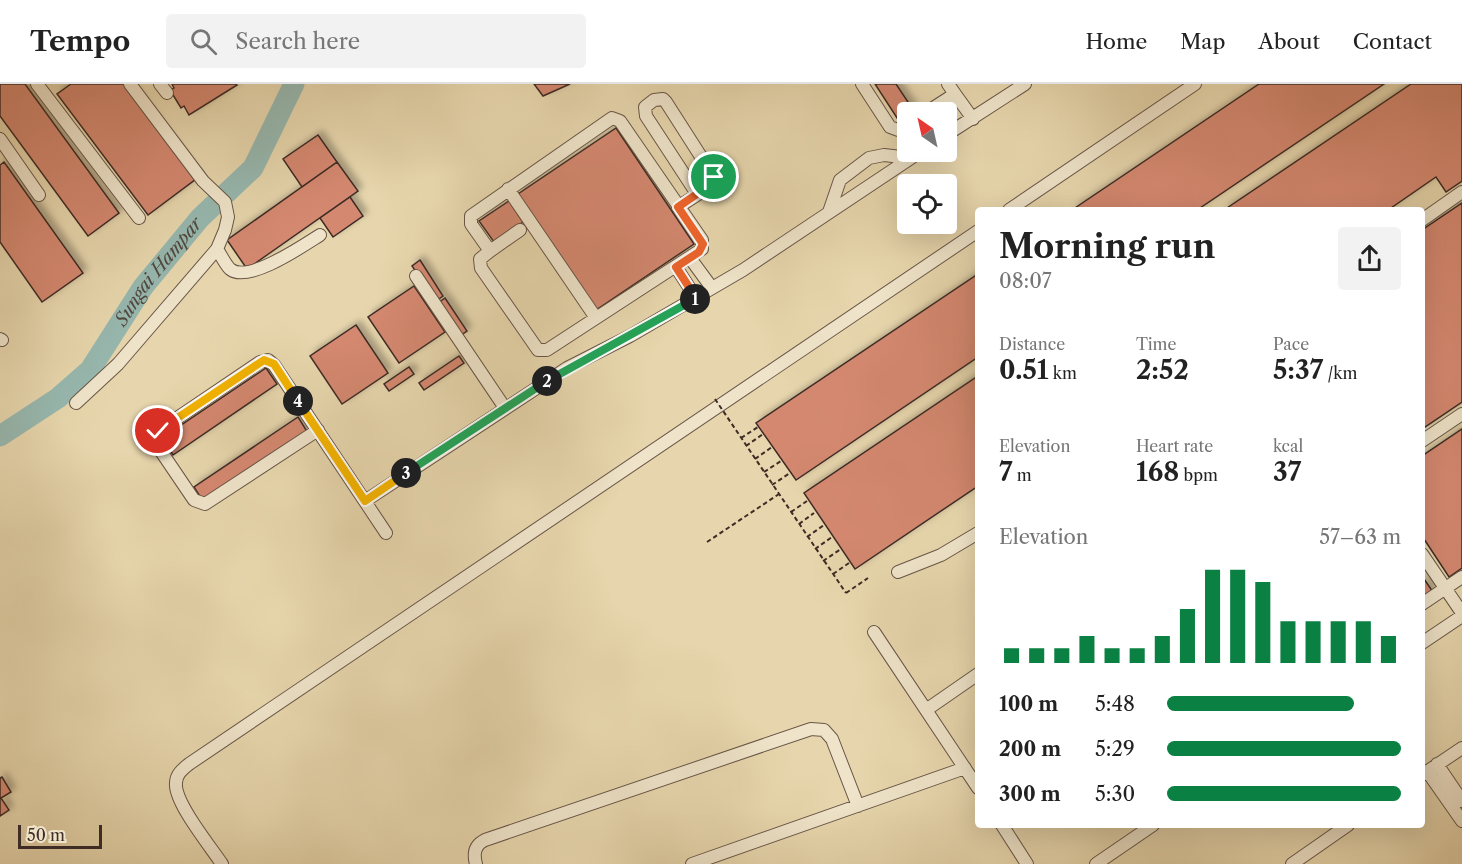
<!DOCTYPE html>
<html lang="en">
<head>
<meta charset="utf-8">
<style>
	body { margin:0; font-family:"Libre Caslon Text",serif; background:#f2f2f2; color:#222; height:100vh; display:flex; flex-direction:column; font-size:22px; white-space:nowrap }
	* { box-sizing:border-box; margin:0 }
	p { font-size:20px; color:#767676 }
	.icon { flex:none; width:33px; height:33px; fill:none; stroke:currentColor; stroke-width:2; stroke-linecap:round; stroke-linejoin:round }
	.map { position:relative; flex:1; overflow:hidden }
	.panel { position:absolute; left:975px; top:123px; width:450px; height:621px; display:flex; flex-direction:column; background:#fff; border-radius:6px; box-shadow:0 6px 24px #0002 }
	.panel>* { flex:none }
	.needle { width:39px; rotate:326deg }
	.buttons { position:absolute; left:897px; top:18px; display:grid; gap:12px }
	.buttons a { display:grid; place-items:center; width:60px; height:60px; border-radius:6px; background:#fff; box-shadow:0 6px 24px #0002; font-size:30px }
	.scale { position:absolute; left:18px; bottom:15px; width:84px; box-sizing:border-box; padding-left:6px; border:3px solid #3e2c25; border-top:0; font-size:16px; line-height:21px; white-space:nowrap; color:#3e2c25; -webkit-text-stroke:4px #efe4ca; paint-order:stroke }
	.pin { position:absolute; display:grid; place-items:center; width:51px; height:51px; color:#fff; margin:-26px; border:3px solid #fff; border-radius:50%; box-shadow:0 2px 6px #0007 }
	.km { position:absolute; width:30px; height:30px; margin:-15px; border-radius:50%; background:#222; color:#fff; font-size:16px; line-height:30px; text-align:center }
	.round { display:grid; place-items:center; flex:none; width:63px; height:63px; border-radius:6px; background:#f2f2f2 }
	.overview { display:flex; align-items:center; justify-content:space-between; height:102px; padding:0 24px }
	h1 { font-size:33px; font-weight:700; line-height:45px }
	.stats { display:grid; grid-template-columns:repeat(3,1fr); gap:9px; height:102px; padding:6px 24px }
	.stats div { display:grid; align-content:center }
	.stats b { font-size:26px; font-weight:700 }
	.stats small { font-size:16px; font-weight:400 }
	.stats p { font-size:16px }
	.chart { height:168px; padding:12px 24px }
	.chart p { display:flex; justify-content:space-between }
	.chart svg { width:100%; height:108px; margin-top:6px; stroke:#0b8043; stroke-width:6 }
	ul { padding:0 24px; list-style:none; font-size:20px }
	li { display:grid; grid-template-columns:96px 72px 1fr; align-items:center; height:45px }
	li i { height:15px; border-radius:8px; background:#0b8043 }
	header { display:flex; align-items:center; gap:36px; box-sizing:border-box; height:84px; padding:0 30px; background:#fff; border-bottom:2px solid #e0e0e0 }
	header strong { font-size:28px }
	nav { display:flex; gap:33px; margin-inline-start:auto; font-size:21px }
	.search { width:420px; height:54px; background:#f2f2f2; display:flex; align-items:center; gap:15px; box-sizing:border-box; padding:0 21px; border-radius:6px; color:#767676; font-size:22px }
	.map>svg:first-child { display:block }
</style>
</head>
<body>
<header>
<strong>Tempo</strong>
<div class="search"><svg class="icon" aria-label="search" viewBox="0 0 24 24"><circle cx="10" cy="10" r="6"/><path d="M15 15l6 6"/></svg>Search here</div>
<nav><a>Home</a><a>Map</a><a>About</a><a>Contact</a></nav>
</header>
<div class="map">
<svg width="1462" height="780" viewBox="0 0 1462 780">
	<defs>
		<filter id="shadow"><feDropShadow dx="4.5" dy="-4.5" stdDeviation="3" flood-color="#0004"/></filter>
	</defs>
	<rect width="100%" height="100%" fill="#e7d6ad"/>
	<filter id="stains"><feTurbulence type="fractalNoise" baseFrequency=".00333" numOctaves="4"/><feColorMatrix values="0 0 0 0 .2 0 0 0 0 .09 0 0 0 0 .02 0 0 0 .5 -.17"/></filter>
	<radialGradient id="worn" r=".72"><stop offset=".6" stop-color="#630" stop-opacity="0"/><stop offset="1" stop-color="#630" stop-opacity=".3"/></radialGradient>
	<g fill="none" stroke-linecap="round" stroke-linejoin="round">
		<path stroke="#97b8af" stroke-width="21" id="s1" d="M0 352 58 314 90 286 143 203 200 134 253 84 294 0"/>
	</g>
	<path fill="#d48870" stroke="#3e2c25" stroke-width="1.5" filter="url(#shadow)" d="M0 0H25L119 129 88 152 0 32Z
		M71 0H125L196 95 148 131 57 10Z
		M172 0H236L237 1 189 31 184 22 181 24 170 6 174 4Z
		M534 0H570L543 12Z
		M875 0H896L914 27 908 28V31L899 37Z
		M1259 0H1384L1197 126H1072Z
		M1411 0H1462V97L1446 108 1436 93 1388 126H1224Z
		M616 44 694 160 596 226 518 110Z
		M318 51 337 78 302 103 283 75Z
		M4 78 83 189 42 218 0 158V81Z
		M337 78 358 107 247 185 227 156Z
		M350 113 363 132 333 153 320 134Z
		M509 117 523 138 494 158 479 137Z
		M1462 119V318L1422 345V146Z
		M420 176 443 212 436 217 412 182Z
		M978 190V273L796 396 756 339Z
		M414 202 445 248 399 279 368 233Z
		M445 214 467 247 460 252 438 219Z
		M356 241 388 289 342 320 310 272Z
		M459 272 464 279 424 306 419 299Z
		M409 283 414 290 389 307 384 300Z
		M266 284 277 300 173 371 162 354Z
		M978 292V402L855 485 804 409Z
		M298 333 308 349 204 419 194 403Z
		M1462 345V484L1449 493 1422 452V372Z
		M1422 492 1433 508 1422 515Z
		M2 693 11 708 1 714 9 726 0 732V694Z"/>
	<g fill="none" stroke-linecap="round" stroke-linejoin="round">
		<defs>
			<path id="minor" d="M37 0 139 134
				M160 0 167 9
				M862 0 890 43 898 46 908 41
				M955 10 973 35
				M927 28 955 10 948 0
				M612 34 620 37 702 156V165L547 266H538L481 184 480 175 490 167 471 140V132Z
				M946 51 1025 0
				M0 55 39 111
				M508 105 596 234
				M678 123C689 115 710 106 714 93L666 18 663 15 654 16 645 23 646 32 697 110
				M1009 126 1195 0
				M829 128 840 96 869 74 884 71 910 74
				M1422 136 1462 108
				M217 165C221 171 225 180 230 185 248 200 304 161 320 151
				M490 167 520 146
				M690 174 712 204
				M676 183 696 214
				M416 192 505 324
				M0 255 2 256
				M76 319 118 280 217 165 225 146 228 133 225 118 203 97 130 0
				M318 346 205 420 194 416 154 357V353L158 347 260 278 268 276 274 281 386 449
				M1422 357 1462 330
				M365 417 567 284 630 252 743 186 920 68
				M1422 470 1462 529
				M898 488 941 471 978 449
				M1422 520 1462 493
				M874 548 978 704
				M1422 559 1462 532
				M926 626 978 590
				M1437 680 1462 717
				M1427 687 1462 737
				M1422 691 1462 664
				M1002 741 1027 780
				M222 780C210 762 174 718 176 699 176 690 183 685 189 680L978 147
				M476 780C473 769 475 761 485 756L811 645 824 646 832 655 858 722
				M692 780 965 684
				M1096 780 1153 741
				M1292 780 1348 741"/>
		</defs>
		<use href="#minor" stroke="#685647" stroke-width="14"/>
		<path stroke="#3e2c25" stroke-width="2" stroke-dasharray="4.5 3" stroke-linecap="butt" d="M741 354 758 343
			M746 362 763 350
			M755 375 772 363
			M764 388 781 377
			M772 401 790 389
			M791 428 807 417
			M799 440 814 429
			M807 453 824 441
			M707 458 779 410
			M815 465 832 453
			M823 477 841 465
			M833 490 849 479
			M846 509 868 494"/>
		<use href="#minor" stroke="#efe4ca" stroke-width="12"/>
		<path stroke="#3e2c25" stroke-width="2" stroke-dasharray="4.5 3" stroke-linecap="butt" d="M715 315 846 509"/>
	</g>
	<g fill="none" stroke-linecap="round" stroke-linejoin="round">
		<defs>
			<path id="split-1" d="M695 215 696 214 676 183 699 168 703 160 678 123 710 101 714 93"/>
			<path id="split-2" d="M547 297 695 215"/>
			<path id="split-3" d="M406 389 547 297"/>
			<path id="split-4" d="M298 317 365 417 406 389"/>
			<path id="split-5" d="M158 347 264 276 274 280 298 317"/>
		</defs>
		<use href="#split-1" stroke="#fff" stroke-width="12"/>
		<use href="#split-2" stroke="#fff" stroke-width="12"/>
		<use href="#split-3" stroke="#fff" stroke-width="12"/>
		<use href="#split-4" stroke="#fff" stroke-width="12"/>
		<use href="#split-5" stroke="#fff" stroke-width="12"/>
		<use href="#split-1" stroke="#f0652b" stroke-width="8"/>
		<use href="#split-2" stroke="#22a559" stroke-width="8"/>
		<use href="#split-3" stroke="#22a559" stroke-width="8"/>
		<use href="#split-4" stroke="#f5b400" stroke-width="8"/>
		<use href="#split-5" stroke="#f5b400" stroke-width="8"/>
	</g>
	<g text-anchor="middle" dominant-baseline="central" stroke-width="5" stroke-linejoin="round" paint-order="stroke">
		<g font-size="18" font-style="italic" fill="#504841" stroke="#efe4ca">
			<text stroke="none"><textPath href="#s1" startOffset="232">Sungai Hampar</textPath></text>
		</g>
	</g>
	<rect width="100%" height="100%" filter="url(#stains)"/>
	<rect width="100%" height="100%" fill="url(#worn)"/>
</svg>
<div class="buttons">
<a><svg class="needle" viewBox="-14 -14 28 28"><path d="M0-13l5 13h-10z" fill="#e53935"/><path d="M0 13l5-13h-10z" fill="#767676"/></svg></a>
<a><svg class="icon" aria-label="locate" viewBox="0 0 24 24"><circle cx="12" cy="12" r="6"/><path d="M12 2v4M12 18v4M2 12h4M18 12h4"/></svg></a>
</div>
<div class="scale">50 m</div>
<div class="pin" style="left:714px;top:93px;background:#1e9e55"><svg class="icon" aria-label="arrive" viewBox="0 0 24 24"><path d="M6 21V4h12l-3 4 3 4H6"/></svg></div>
<div class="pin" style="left:158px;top:347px;background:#d93025"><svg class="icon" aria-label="check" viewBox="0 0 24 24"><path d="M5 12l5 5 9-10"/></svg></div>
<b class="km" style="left:695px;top:215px">1</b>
<b class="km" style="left:547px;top:297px">2</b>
<b class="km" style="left:406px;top:389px">3</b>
<b class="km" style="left:298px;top:317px">4</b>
<section class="panel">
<div class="overview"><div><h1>Morning run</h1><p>08:07</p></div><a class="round"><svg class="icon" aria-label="share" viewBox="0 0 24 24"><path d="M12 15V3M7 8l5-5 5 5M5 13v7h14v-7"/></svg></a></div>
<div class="stats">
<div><p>Distance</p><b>0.51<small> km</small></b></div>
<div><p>Time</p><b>2:52</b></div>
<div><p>Pace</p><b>5:37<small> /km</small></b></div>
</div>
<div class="stats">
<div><p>Elevation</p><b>7<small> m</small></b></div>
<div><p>Heart rate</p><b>168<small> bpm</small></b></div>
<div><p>kcal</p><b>37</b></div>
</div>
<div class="chart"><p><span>Elevation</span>57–63 m</p>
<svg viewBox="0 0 160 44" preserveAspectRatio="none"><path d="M5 44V38M15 44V38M25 44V38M35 44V33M45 44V38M55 44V38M65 44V33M75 44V22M85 44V6M95 44V6M105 44V11M115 44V27M125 44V27M135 44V27M145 44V27M155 44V33"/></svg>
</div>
<ul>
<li><b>100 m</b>5:48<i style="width:80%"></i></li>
<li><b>200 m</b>5:29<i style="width:100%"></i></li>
<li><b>300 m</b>5:30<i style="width:100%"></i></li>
</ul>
</section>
</div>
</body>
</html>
